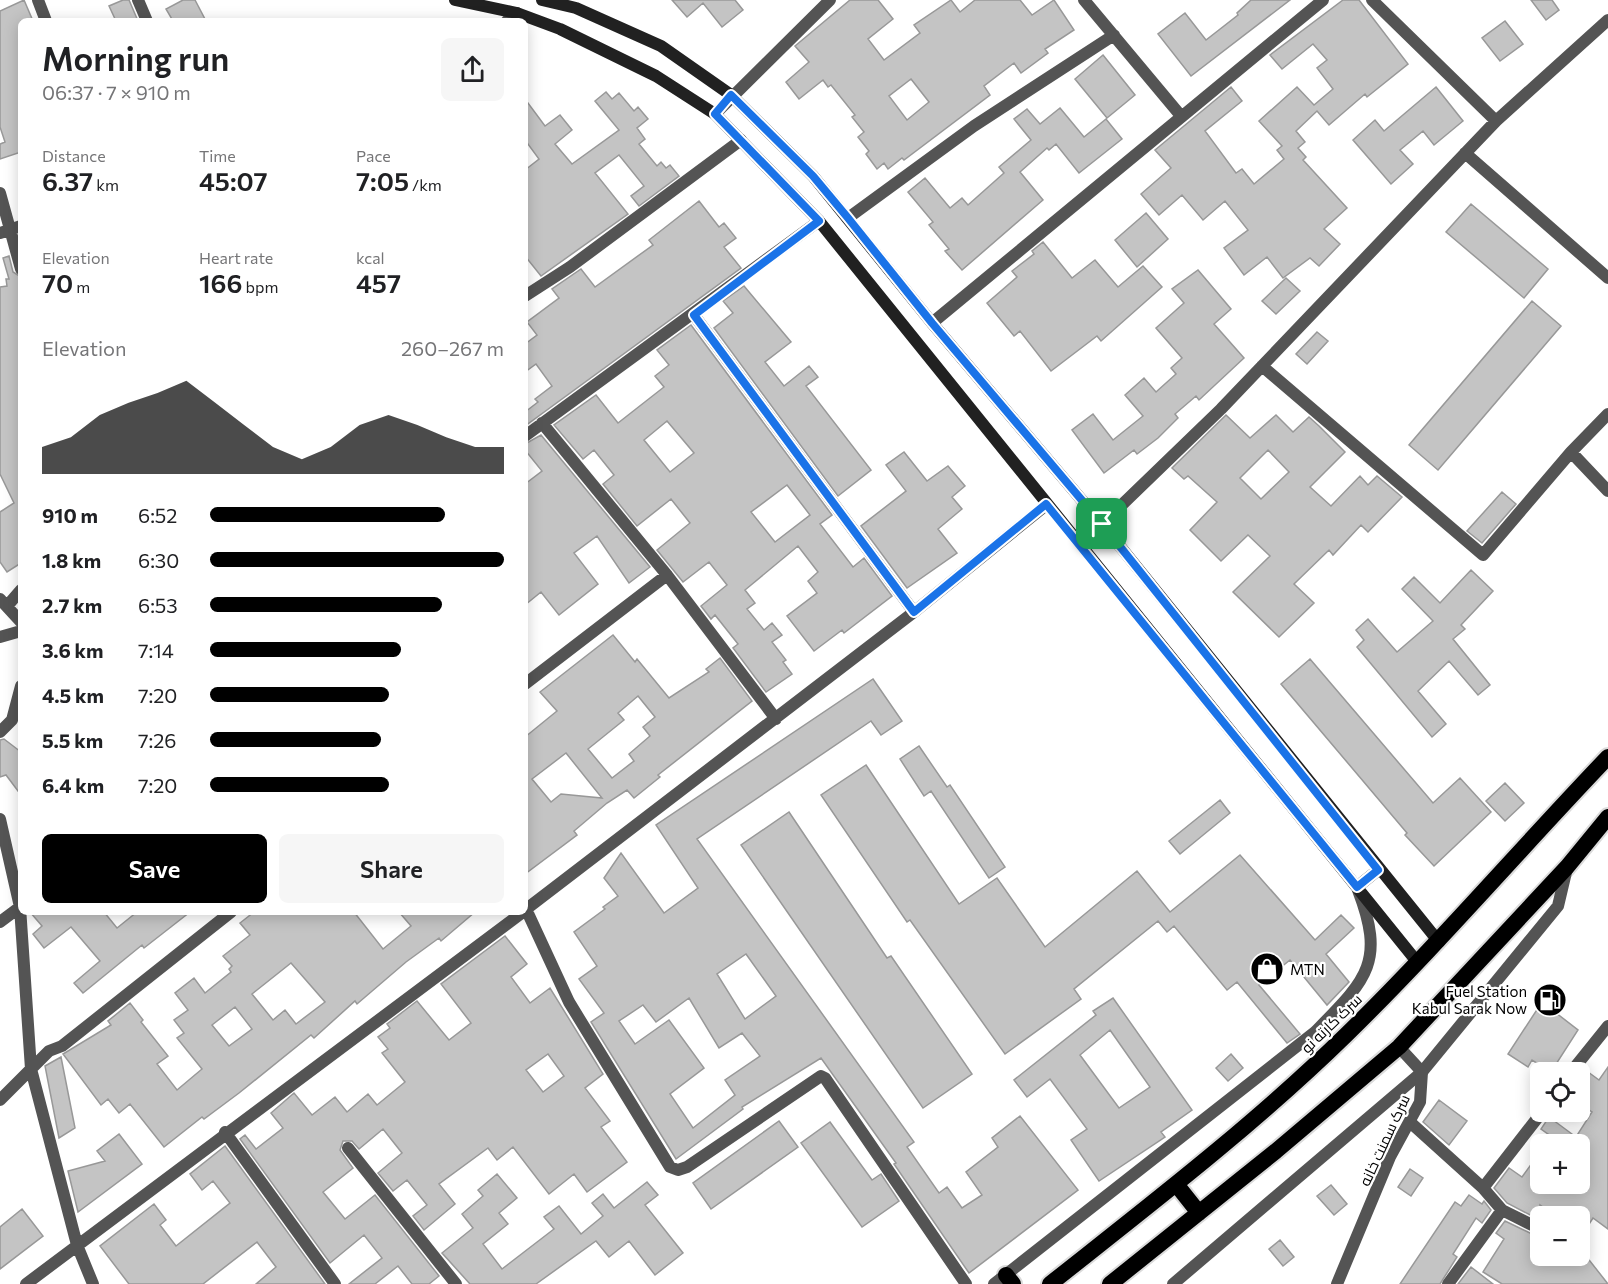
<!DOCTYPE html>
<html lang="en">
<head>
<meta charset="utf-8">
<style>
	body { margin:0; font-family:Commissioner,Cairo,sans-serif; background:#f6f6f6; color:#202124; height:100vh; display:flex; flex-direction:column; font-size:22px; white-space:nowrap }
	* { box-sizing:border-box; margin:0 }
	p { font-size:20px; color:#757577 }
	.icon { flex:none; width:33px; height:33px; fill:none; stroke:currentColor; stroke-width:2; stroke-linecap:round; stroke-linejoin:round }
	.map { position:relative; flex:1; overflow:hidden }
	.drawer { position:absolute; left:18px; top:18px; width:510px; height:897px; display:flex; flex-direction:column; background:#fff; border-radius:9px; box-shadow:0 3px 15px #0003 }
	.drawer>* { flex:none }
	.fabs { position:absolute; left:1530px; top:1062px; display:grid; gap:12px }
	.fabs a { display:grid; place-items:center; width:60px; height:60px; border-radius:9px; background:#fff; box-shadow:0 3px 15px #0003; font-size:30px }
	.pin { position:absolute; display:grid; place-items:center; width:51px; height:51px; color:#fff; margin:-26px; border-radius:12px; box-shadow:0 3px 9px #0006 }
	.round { display:grid; place-items:center; flex:none; width:63px; height:63px; border-radius:9px; background:#f6f6f6 }
	.summary { display:flex; align-items:center; justify-content:space-between; height:102px; padding:0 24px }
	h1 { font-size:33px; font-weight:600; line-height:45px }
	.metrics { display:grid; grid-template-columns:repeat(3,1fr); gap:9px; height:102px; padding:6px 24px }
	.metrics div { display:grid; align-content:center }
	.metrics b { font-size:26px; font-weight:600 }
	.metrics small { font-size:16px; font-weight:400 }
	.metrics p { font-size:16px }
	.chart { height:168px; padding:12px 24px }
	.chart p { display:flex; justify-content:space-between }
	.chart svg { width:100%; height:108px; margin-top:6px; fill:#000; opacity:.7 }
	.primary-button { display:flex; gap:12px; margin-top:auto; padding:12px 24px }
	.primary-button a { flex:1; height:69px; border-radius:9px; background:#000; color:#fff; font-size:24px; font-weight:600; line-height:69px; text-align:center }
	.primary-button a+a { background:#f6f6f6; color:#202124 }
	ul { padding:0 24px; list-style:none; font-size:20px }
	li { display:grid; grid-template-columns:96px 72px 1fr; align-items:center; height:45px }
	li i { height:15px; border-radius:8px; background:#000 }
	.map>svg:first-child { display:block }
</style>
</head>
<body>
<div class="map">
<svg width="1608" height="1284" viewBox="0 0 1608 1284">
	<rect width="100%" height="100%" fill="#fff"/>
	<path fill="#c4c4c4" stroke="#989898" stroke-width="1.5" fill-rule="evenodd" d="M24 0 33 21H21V152L0 159V144L5 142 0 127V11Z
		M123 0H129L138 21H116L109 6Z
		M183 0H195L206 21H173L166 9Z
		M672 0H735L743 10 722 27 703 3 687 17Z
		M850 0H878L893 19 868 39 884 60 920 33 914 25 951 0 960 12 975 0H1020L1032 15 1054 0 1074 30 1045 49 1048 53 1021 73 1014 63 984 86 990 95 904 160 902 158 888 169 884 163 877 169 866 154 869 151 858 137 864 132 852 117 855 115 831 85 828 87 823 80 799 99 786 82 809 62 795 46ZM911 79 929 102 907 120 889 96Z
		M1251 0H1290L1191 76 1158 34 1185 13 1206 40 1238 15 1237 13Z
		M1343 0H1359L1408 64 1367 97 1365 94 1329 125 1317 111 1296 131 1305 142 1298 148 1306 157 1303 160 1347 208 1324 229 1340 244 1319 266 1310 258 1283 278 1267 257 1244 275 1224 248 1248 230 1225 201 1203 220 1182 195 1159 215 1141 194 1171 168 1155 150 1231 87 1242 101 1205 131 1236 173 1242 169 1254 184 1284 159 1277 150 1282 146 1259 121 1297 87 1314 105 1333 89 1317 68 1327 60 1313 44 1282 69 1270 55Z
		M1531 0H1552L1559 10 1546 20Z
		M1505 21 1523 44 1500 61 1482 38Z
		M1103 55 1135 95 1107 118 1075 79Z
		M1436 87 1463 121 1434 145 1423 131 1400 150 1413 164 1391 184 1353 140 1375 120 1384 131Z
		M606 92 612 99 619 93 634 111 638 107 648 119 637 128 645 139 639 144 657 166 661 162 666 168 670 165 679 176 639 206 631 196 644 186 619 155 595 173 628 214 541 276 525 256V170L539 159 525 140V99L545 126 560 115 572 130 555 144 572 164 619 130 595 101Z
		M1060 108 1084 137 1106 119 1122 139 1079 173 1056 144 1049 150 1047 148 1020 172 1043 200 962 270 945 251 949 249 929 225 933 222 908 192 925 178 950 208 962 198 968 205 1004 173 999 167 1031 140 1014 119 1027 109 1040 124Z
		M699 201 719 227 724 223 736 238 724 247 741 268 525 426V412L538 402 535 399 552 386 536 364 525 372V344L537 335 527 322 559 298 552 289 581 269 595 287 653 245 649 240Z
		M1471 204 1548 269 1524 298 1446 232Z
		M1146 213 1168 239 1137 267 1115 240Z
		M1043 242 1072 278 1095 260 1118 287 1143 266 1162 287 1101 341 1097 336 1051 371 1020 331 1014 336 987 303 1017 277 1012 271 1034 254 1032 251Z
		M9 256 13 272 21 277V563L7 572 0 562V512L14 503 0 474V287L7 286 6 279H9L3 258Z
		M1198 270 1231 309 1214 324 1244 358 1199 400 1196 396 1175 414 1178 418 1158 438 1137 454 1134 450 1104 473 1072 430 1093 414 1113 440 1143 416 1125 395 1144 378 1156 392 1176 374 1171 368 1182 358 1156 328 1184 303 1172 289Z
		M1286 278 1300 291 1276 314 1262 301Z
		M744 286 791 342 765 362 784 386 809 366 818 377 806 386 871 470 838 496 714 328 733 313 723 301Z
		M1532 301 1561 326 1438 470 1409 445Z
		M691 325 832 515 820 524 853 567 864 558 892 596 844 633 842 630 814 651 787 616 817 593 808 581 818 572 798 546 745 590 755 603 747 609 764 630 772 623 782 635 772 642 786 660 783 662 792 674 766 692 733 648 738 644 715 615 711 619 701 606 727 585 709 562 683 582 657 550 690 523 671 499 637 526 603 484 614 475 594 450 583 459 554 425 596 395 618 423 664 387 655 376 669 365 657 350ZM667 421 694 453 670 472 644 440ZM787 485 810 515 775 542 751 512Z
		M1317 332 1328 341 1307 364 1296 354Z
		M1226 415 1250 438 1276 415 1293 432 1309 417 1319 426 1345 452 1310 487 1331 506 1360 476 1368 485 1377 476 1402 497 1368 532 1361 525 1333 555 1329 550 1294 584 1314 603 1279 637 1233 592 1270 556 1248 535 1221 561 1190 530 1217 502 1188 476 1184 479 1172 468ZM1268 450 1289 472 1261 499 1240 478Z
		M541 435 650 567 629 583 597 536 574 553 598 584 559 615 541 592 525 605V484L542 471 525 450V444Z
		M904 452 927 481 948 466 965 486 952 497 962 509 938 529 957 553 907 588 861 526 906 491 886 465Z
		M1502 492 1516 504 1482 543 1467 531Z
		M1471 570 1493 591 1461 625 1465 629 1453 639 1490 685 1478 695 1449 661 1418 691 1446 724 1432 737 1357 647 1364 640 1356 630 1368 619 1397 652 1433 621 1402 589 1414 577 1440 603Z
		M613 635 635 662 637 659 669 698 709 672 706 669 720 658 752 701 658 775 660 777 634 798 627 790 607 803 574 831 577 835 525 874V737L557 711 540 692ZM638 696 655 717 643 727 650 736 629 754 634 761 612 778 588 749 624 720 618 713ZM566 753 602 798 561 794 551 802 532 779Z
		M1310 659 1433 803 1460 778 1491 812 1434 866 1405 835 1407 833 1281 684Z
		M873 679 902 721 881 735 871 721 697 839 914 1142 907 1147 939 1193 947 1187 962 1208 982 1195 966 1172 998 1147 992 1138 1020 1116 1078 1190 969 1273 894 1164 896 1163 821 1058 742 1107 743 1109 676 1159 591 1022 604 1013 579 979 597 966 574 932 605 909 603 907 618 896 604 878 621 853 664 913 698 888 656 825ZM746 954 776 996 745 1019 717 974ZM689 998 719 1048 742 1033 760 1056 725 1080 735 1095 693 1128 670 1094 704 1068 669 1020 635 1044 619 1021 643 1005 656 1022Z
		M4 739 21 752V795L6 775 0 777V740Z
		M919 746 947 787 950 785 1005 867 989 878 931 791 924 796 900 759Z
		M866 765 959 904 997 878 1045 947 1137 871 1170 912 1240 855 1315 940 1341 915 1354 928 1326 954 1349 982 1327 1005 1290 960 1259 985 1300 1034 1287 1043 1237 982 1227 990 1174 926 1167 932 1158 921 1074 989 1081 999 1005 1054 910 920 907 922 821 795Z
		M1505 783 1524 803 1505 821 1486 801Z
		M1220 800 1230 813 1180 854 1169 841Z
		M789 812 887 958 891 956 972 1074 923 1108 741 845Z
		M30 912H104L117 928 137 912H190L144 948 142 945 83 993 74 983 100 961 71 927 44 948 33 934 42 926Z
		M254 912H354L383 949 411 926 399 912H475L441 941 439 938 406 962 357 1004 355 1001 314 1038 311 1035 239 1093 204 1119 202 1117 164 1147 130 1104 119 1113 108 1099 101 1105 63 1054 111 1025 108 1021 130 1003 143 1020 141 1022 168 1056 157 1064 177 1090 202 1069 177 1038 184 1033 174 1020 188 1010 175 993 194 978 205 993 231 972 229 969 232 966 223 956 250 935 240 923ZM291 963 325 1002 296 1024 285 1010 273 1020 252 994ZM235 1007 252 1029 229 1046 212 1025Z
		M505 936 527 964 511 977 530 1003 550 988 603 1074 585 1088 610 1121 601 1127 627 1162 587 1192 574 1174 549 1194 513 1147 497 1160 488 1148 439 1184 455 1204 424 1230 413 1216 427 1205 407 1180 393 1191 378 1173 402 1153 383 1129 359 1149 352 1141H343L340 1150 353 1168 323 1192 345 1219 375 1195 439 1276 429 1284H412L398 1266 375 1284H349L382 1258 364 1235 330 1263 240 1139 245 1135 256 1149 283 1128 271 1113 294 1093 312 1115 335 1097 347 1112 368 1094 377 1105 405 1082 382 1053 388 1049 378 1037 390 1028 387 1024 417 1001 449 1040 471 1023 441 984ZM548 1054 564 1076 543 1092 526 1070Z
		M1113 998 1192 1110 1161 1132 1165 1137 1099 1181 1071 1140 1087 1129 1050 1079 1027 1097 1014 1080 1096 1015 1093 1011ZM1110 1030 1150 1087 1119 1108 1080 1055Z
		M1542 1002 1578 1030 1551 1072 1532 1060 1528 1067 1508 1054Z
		M1231 1054 1243 1068 1228 1081 1216 1068Z
		M61 1057 75 1128 59 1138 45 1066Z
		M1608 1067V1229L1593 1218 1580 1238V1216H1567L1557 1210 1554 1215 1540 1205V1220L1507 1203 1494 1188 1509 1168 1522 1177 1540 1152V1184H1580V1144H1546L1552 1137 1541 1129 1549 1117 1576 1137 1592 1112 1580 1104V1075L1584 1069 1599 1080Z
		M1439 1100 1467 1121 1449 1145 1423 1122Z
		M779 1121 798 1147 711 1209 693 1183Z
		M830 1122 872 1180 881 1174 899 1201 862 1227 801 1143Z
		M119 1134 142 1164 78 1212 68 1171 105 1161 97 1151Z
		M225 1146 325 1284H256L276 1267 257 1242 203 1284H129L100 1246 154 1204 166 1220 160 1225 176 1246 230 1203 213 1181 202 1190 190 1174Z
		M1410 1169 1423 1178 1411 1196 1398 1187Z
		M497 1174 517 1198 499 1213 508 1224 483 1244 502 1269 554 1229 544 1217 559 1206 581 1234 603 1216 592 1203 603 1194 614 1208 647 1182 658 1195 645 1205 683 1253 655 1275 629 1241 609 1257 596 1241 536 1284H470L442 1253 473 1228 462 1214 483 1196 478 1190Z
		M1331 1185 1347 1204 1334 1215 1317 1196Z
		M1469 1195 1482 1204 1484 1201 1491 1210 1482 1223 1476 1218 1453 1254 1457 1257 1440 1284H1400L1455 1202 1461 1206Z
		M22 1209 43 1236 0 1269V1227Z
		M1505 1221 1534 1235 1540 1236V1256H1586L1608 1284H1502L1483 1272 1504 1239 1496 1233Z
		M1280 1240 1294 1257 1283 1266 1269 1249Z
		M1471 1267 1493 1284H1458Z"/>
	<g fill="none" stroke-linecap="round" stroke-linejoin="round">
		<defs>
			<path id="trunk" d="M1176 1184 1199 1213
				M1006 1275 1013 1284
				M1050 1284C1151 1204 1254 1125 1346 1035 1437 946 1520 849 1608 757
				M1110 1284 1276 1151 1399 1047 1567 867 1608 817"/>
		</defs>
		<use href="#trunk" stroke="#dbdbdb" stroke-width="20"/>
		<path stroke="#545454" stroke-width="12" d="M38 0 46 21
			M138 0 147 21
			M1084 0 1181 116
			M1372 0 1496 121
			M507 21 517 13
			M1465 153 1608 278
			M0 193 21 269
			M848 218 974 126 1114 35
			M0 233 21 226
			M525 296 570 267 741 140
			M694 315 914 612
			M932 323 1323 0
			M1262 366 1483 555 1571 452 1608 491
			M542 423 667 575 776 719
			M525 436 819 221
			M1571 452 1608 414
			M1102 524 1221 409 1496 121 1608 20
			M0 599 21 622
			M8 605 21 590
			M0 637 21 631
			M525 684 667 575
			M0 732 12 720 21 686
			M0 819 20 907 31 1069 77 1245 93 1284
			M526 909 569 1002 670 1167 678 1170 687 1167 821 1076 825 1078 966 1284
			M525 910 914 612 1046 505
			M0 922 20 907
			M1571 1072 1608 1026
			M0 1100 49 1051 62 1046 231 912
			M1411 1123 1483 1188 1502 1210 1538 1228
			M225 1132 335 1284
			M348 1148 456 1284
			M1483 1188 1542 1112
			M26 1284 523 912
			M994 1284 1315 1032C1366 980 1386 963 1358 890
			M1173 1284 1422 1072 1558 906 1567 868
			M1448 1284 1502 1210"/>
		<path stroke="#545454" stroke-width="12" d="M715 114 830 0
			M1337 1284 1390 1157 1420 1102 1422 1072 1399 1047"/>
		<path stroke="#212121" stroke-width="12" d="M455 0 517 13 560 29 656 76 715 114 819 221 1418 963
			M542 0 576 8 661 46 731 95 813 176 932 323 1102 524 1439 942
			M1357 887 1378 870"/>
		<use href="#trunk" stroke="#000" stroke-width="16"/>
	</g>
	<g fill="none" stroke-linecap="round" stroke-linejoin="round">
		<defs>
			<path id="route" d="M731 95 813 176 848 218 932 323 1102 524 1378 870 1357 887 1046 504 914 612 694 315 819 221 715 114Z"/>
		</defs>
		<use href="#route" stroke="#fff" stroke-width="12"/>
		<use href="#route" stroke="#1a73e8" stroke-width="8"/>
	</g>
	<defs>
		<symbol id="shop-disc" viewBox="-11 -11 22 22"><circle r="9.5" fill="#000" stroke="#fff"/><path d="M-5-2.5h2.3a2.7 3.5 0 0 1 5.4 0H5L5.5 6h-11ZM-1.5-2.5h3a1.5 2.3 0 0 0-3 0Z" fill="#fff"/></symbol>
		<symbol id="fuel-disc" viewBox="-11 -11 22 22"><circle r="9.5" fill="#000" stroke="#fff"/><path d="M-5.5-6h7V0h2V4h1.3V-2.5L3-4.5l.8-.8L6-3V5H2.5V1h-1V6h-7ZM-4.2-4.7v3.2H.2V-4.7Z" fill="#fff"/></symbol>
	</defs>
	<g fill-rule="evenodd">
		<use href="#shop-disc" x="1248" y="950" width="38" height="38"/>
		<use href="#fuel-disc" x="1531" y="981" width="38" height="38"/>
	</g>
	<g text-anchor="middle" dominant-baseline="central" stroke-width="4.5" stroke-linejoin="round" paint-order="stroke">
		<g font-size="15" fill="#000" stroke="#fff" text-anchor="start">
			<text x="1290" y="969">MTN</text>
			<text x="1527" y="991" text-anchor="end">Fuel Station<tspan x="1527" dy="17">Kabul Sarak Now</tspan></text>
		</g>
		<g font-size="15" fill="#000" stroke="#fff">
			<text transform="translate(1331 1023) rotate(-44)">سرک کارته نو</text>
			<text transform="translate(1384 1140) rotate(-65)">سرک سمنت خانه</text>
		</g>
	</g>
</svg>
<div class="fabs">
<a><svg class="icon" aria-label="locate" viewBox="0 0 24 24"><circle cx="12" cy="12" r="6"/><path d="M12 2v4M12 18v4M2 12h4M18 12h4"/></svg></a>
<a>+</a>
<a>−</a>
</div>
<div class="pin" style="left:1102px;top:524px;background:#1e9e55"><svg class="icon" aria-label="arrive" viewBox="0 0 24 24"><path d="M6 21V4h12l-3 4 3 4H6"/></svg></div>
<section class="drawer">
<div class="summary"><div><h1>Morning run</h1><p>06:37 · 7 × 910 m</p></div><a class="round"><svg class="icon" aria-label="share" viewBox="0 0 24 24"><path d="M12 15V3M7 8l5-5 5 5M5 13v7h14v-7"/></svg></a></div>
<div class="metrics">
<div><p>Distance</p><b>6.37<small> km</small></b></div>
<div><p>Time</p><b>45:07</b></div>
<div><p>Pace</p><b>7:05<small> /km</small></b></div>
</div>
<div class="metrics">
<div><p>Elevation</p><b>70<small> m</small></b></div>
<div><p>Heart rate</p><b>166<small> bpm</small></b></div>
<div><p>kcal</p><b>457</b></div>
</div>
<div class="chart"><p><span>Elevation</span>260–267 m</p>
<svg viewBox="0 0 160 44" preserveAspectRatio="none"><path d="M0 44V33L10 29L20 20L30 15L40 11L50 6L60 15L70 24L80 33L90 38L100 33L110 24L120 20L130 24L140 29L150 33L160 33V44z"/></svg>
</div>
<ul>
<li><b>910 m</b>6:52<i style="width:80%"></i></li>
<li><b>1.8 km</b>6:30<i style="width:100%"></i></li>
<li><b>2.7 km</b>6:53<i style="width:79%"></i></li>
<li><b>3.6 km</b>7:14<i style="width:65%"></i></li>
<li><b>4.5 km</b>7:20<i style="width:61%"></i></li>
<li><b>5.5 km</b>7:26<i style="width:58%"></i></li>
<li><b>6.4 km</b>7:20<i style="width:61%"></i></li>
</ul>
<div class="primary-button"><a>Save</a><a>Share</a></div>
</section>
</div>
</body>
</html>
